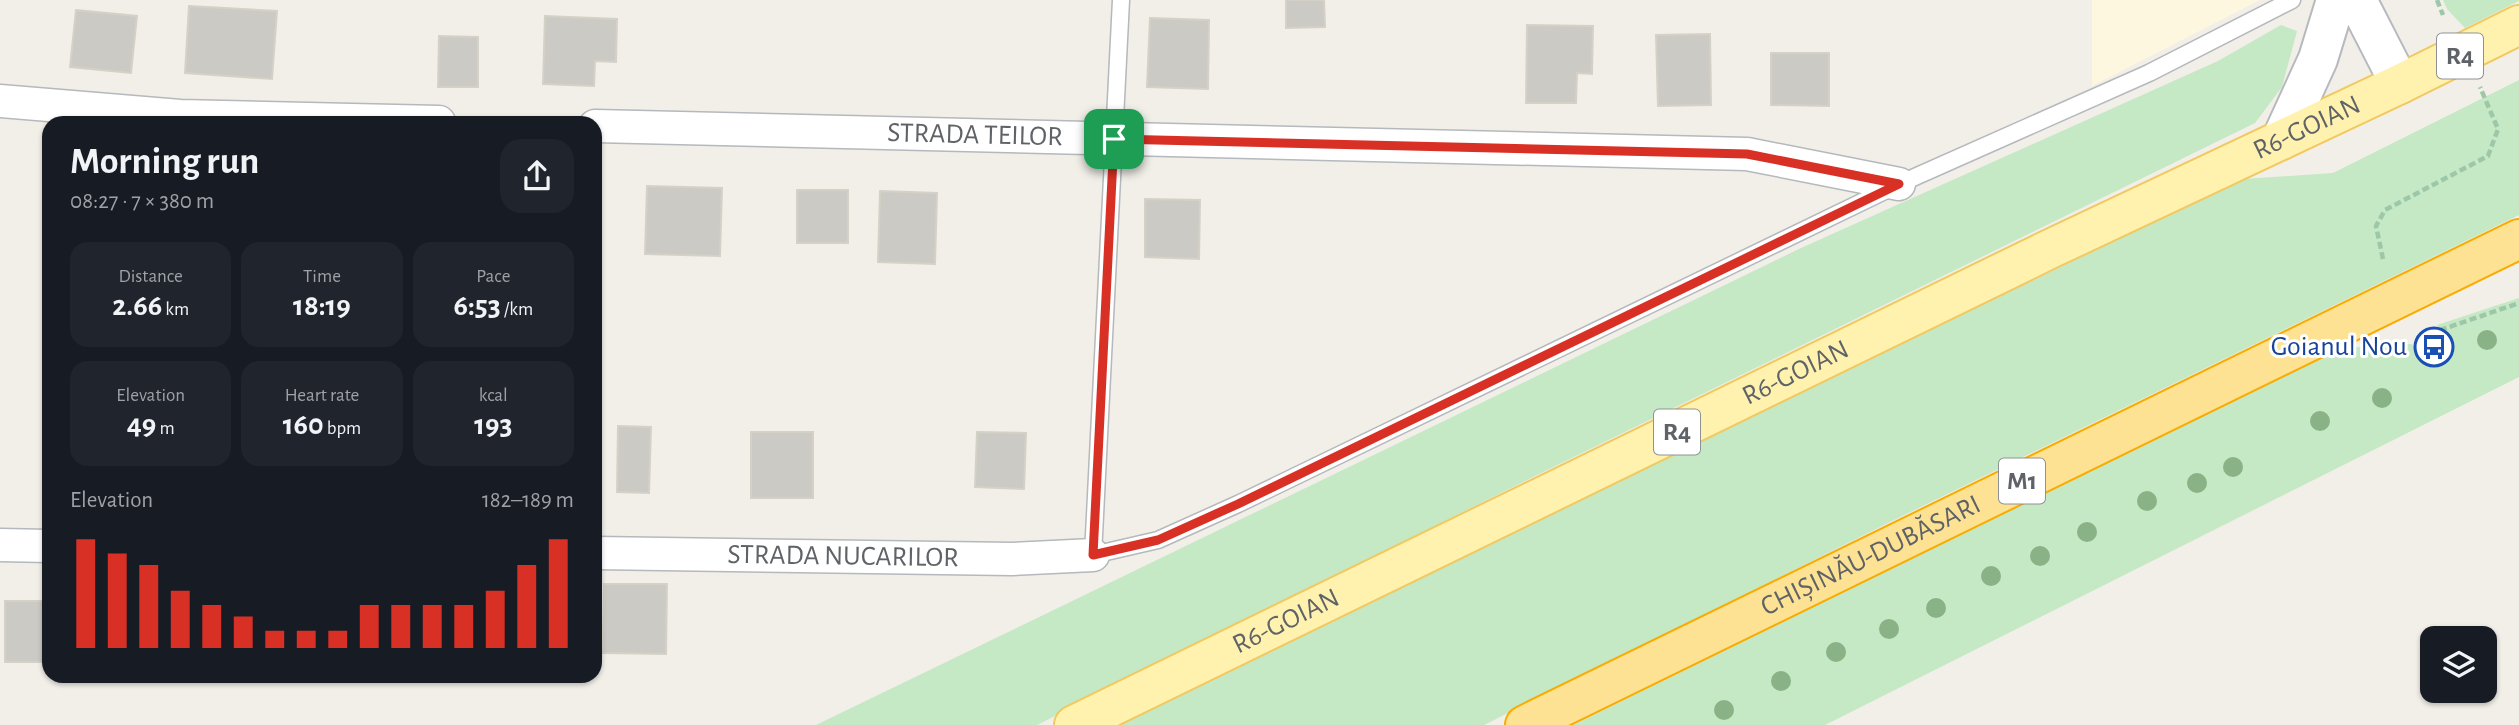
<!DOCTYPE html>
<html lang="en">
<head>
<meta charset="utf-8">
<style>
	body { margin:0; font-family:"Alegreya Sans",sans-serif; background:#20242c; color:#f1f3f6; height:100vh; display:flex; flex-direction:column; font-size:26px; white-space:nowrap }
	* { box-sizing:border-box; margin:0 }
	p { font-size:23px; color:#9ea1a6 }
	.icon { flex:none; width:38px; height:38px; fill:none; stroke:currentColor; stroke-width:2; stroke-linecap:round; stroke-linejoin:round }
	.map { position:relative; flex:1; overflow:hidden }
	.drawer { position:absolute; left:42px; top:116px; width:560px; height:567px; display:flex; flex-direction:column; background:#171b24; border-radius:21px; box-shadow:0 2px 5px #0004 }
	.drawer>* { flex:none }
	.tools { position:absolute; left:2420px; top:626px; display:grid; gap:14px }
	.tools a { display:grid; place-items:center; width:77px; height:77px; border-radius:14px; background:#171b24; box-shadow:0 2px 5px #0004; font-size:35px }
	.pin { position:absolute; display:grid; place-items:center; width:60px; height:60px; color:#fff; margin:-30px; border-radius:14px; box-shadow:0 4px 10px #0006 }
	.round { display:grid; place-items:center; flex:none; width:74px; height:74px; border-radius:21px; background:#20242c }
	.headline { display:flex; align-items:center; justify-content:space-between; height:119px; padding:0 28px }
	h1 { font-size:38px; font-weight:600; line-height:52px }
	.metrics { display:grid; grid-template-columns:repeat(3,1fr); gap:10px; height:119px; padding:7px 28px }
	.metrics div { display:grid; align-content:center; border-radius:18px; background:#20242c; text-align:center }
	.metrics b { font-size:30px; font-weight:600 }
	.metrics small { font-size:19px; font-weight:400 }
	.metrics p { font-size:19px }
	.chart { height:196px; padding:14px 28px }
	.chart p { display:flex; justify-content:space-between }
	.chart svg { width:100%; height:126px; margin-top:7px; stroke:#d93025; stroke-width:6 }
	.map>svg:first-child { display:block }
</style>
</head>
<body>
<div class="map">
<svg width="2519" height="725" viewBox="0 0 2519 725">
	<rect width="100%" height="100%" fill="#f1efe8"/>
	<path fill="#fef7e0" d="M2092 0H2260L2092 86Z"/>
	<path fill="#c5e8c5" d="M2443 0H2519V1L2465 28 2447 9Z
		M2281 25 2297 31 2282 87 2255 123 1533 477 1037 725H816L1801 248 2218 61Z
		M2519 80V215L1888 523 1484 725H1112L2243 179 2333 173Z
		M2519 298V377L1825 725H1573L2340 348 2412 344 2422 362 2450 348 2437 325Z"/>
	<path fill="#cccac5" stroke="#d6d1c6" stroke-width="2" d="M1286 0H1324L1325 27 1286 28Z
		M189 6 277 11 272 79 185 73Z
		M76 10 137 16 131 73 70 67Z
		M545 16 617 19 616 62 595 61 594 86 543 84Z
		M1150 18 1209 20 1208 89 1147 87Z
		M1527 25 1593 26 1592 74 1577 73 1576 103H1526Z
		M1710 34 1711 105 1658 106 1656 35Z
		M439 36 478 37V87H438Z
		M1771 53H1829V106L1771 105Z
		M647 186 722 188 720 256 645 254Z
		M797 190H848V243H797Z
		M880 191 937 193 935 264 878 262Z
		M1145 199 1200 200 1199 259 1145 257Z
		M2444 336 2450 348 2422 362 2415 349Z
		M618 426 651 427 649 493 617 492Z
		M751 432H813V498H751Z
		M977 432 1026 433 1024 489 975 487Z
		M604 584H667L666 654 603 653Z
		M5 601H49V662H5Z"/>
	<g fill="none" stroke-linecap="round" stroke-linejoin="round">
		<defs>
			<path id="lane" d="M1121 0 1093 555 1158 540 1238 504 1899 184 2149 73 2292 0"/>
			<g id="street">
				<path d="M0 101 180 116 439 122"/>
				<path id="s1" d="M595 126 1747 154 1899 184"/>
				<path d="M0 545 49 546"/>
				<path id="s2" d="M595 553 1012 559 1093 555"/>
			</g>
			<path id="secondary" d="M2357 0 2400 84
				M2281 140 2318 59 2336 0"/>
			<g id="primary">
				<path id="s3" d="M1074 725 2052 248 2400 84 2519 25"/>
			</g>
			<g id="highway">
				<path id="s4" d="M1525 725 2519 239"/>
			</g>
		</defs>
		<use href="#lane" stroke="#b5b8bc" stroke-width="19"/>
		<use href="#street" stroke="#b5b8bc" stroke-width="35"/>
		<use href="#secondary" stroke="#b6babf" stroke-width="42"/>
		<use href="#primary" stroke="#f2c960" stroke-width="42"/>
		<use href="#highway" stroke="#f9ab00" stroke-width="42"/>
		<path stroke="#9cc7a9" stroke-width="4.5" stroke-dasharray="7 3.5" stroke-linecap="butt" d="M2437 0 2443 15
			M2383 259 2376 226 2385 210 2488 156 2498 129 2480 87
			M2420 337 2519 303"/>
		<use href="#lane" stroke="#fff" stroke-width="16"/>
		<use href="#street" stroke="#fff" stroke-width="32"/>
		<use href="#secondary" stroke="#fff" stroke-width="38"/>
		<use href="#primary" stroke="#fff2af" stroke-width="38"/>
		<use href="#highway" stroke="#fde293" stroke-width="38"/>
	</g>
	<g fill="#89b387">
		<circle cx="2487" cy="340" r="10"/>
		<circle cx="2382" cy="398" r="10"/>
		<circle cx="2320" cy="421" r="10"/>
		<circle cx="2233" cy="467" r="10"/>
		<circle cx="2197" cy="483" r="10"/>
		<circle cx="2147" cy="501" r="10"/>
		<circle cx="2087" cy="532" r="10"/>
		<circle cx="2040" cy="556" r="10"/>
		<circle cx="1991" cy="576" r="10"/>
		<circle cx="1936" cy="608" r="10"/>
		<circle cx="1889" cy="629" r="10"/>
		<circle cx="1836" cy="652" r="10"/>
		<circle cx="1781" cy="681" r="10"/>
		<circle cx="1724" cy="710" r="10"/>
	</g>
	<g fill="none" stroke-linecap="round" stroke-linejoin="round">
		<defs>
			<path id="route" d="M1114 139 1747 154 1899 184 1238 504 1158 540 1093 555Z"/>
		</defs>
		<use href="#route" stroke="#fff" stroke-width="14"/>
		<use href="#route" stroke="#d93025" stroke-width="9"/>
	</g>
	<defs>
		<symbol id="bus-ring" viewBox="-11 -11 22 22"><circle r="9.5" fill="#fff" stroke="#1a4fb4" stroke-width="1.5"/><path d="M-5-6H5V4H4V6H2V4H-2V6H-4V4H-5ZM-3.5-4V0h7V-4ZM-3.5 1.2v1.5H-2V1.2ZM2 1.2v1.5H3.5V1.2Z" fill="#1a4fb4"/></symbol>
	</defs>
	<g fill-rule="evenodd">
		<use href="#bus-ring" x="2412" y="325" width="44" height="44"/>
	</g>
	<g text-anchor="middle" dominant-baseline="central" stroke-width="6" stroke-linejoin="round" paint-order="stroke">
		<g fill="#fff" stroke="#8f9295" stroke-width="2">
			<rect x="2437" y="33.5" width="46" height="45" rx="5"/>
			<rect x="1654" y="409.5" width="46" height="45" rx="5"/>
			<rect x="1999" y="458.5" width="46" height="45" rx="5"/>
		</g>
		<g font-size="26" font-weight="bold" fill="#5f6368">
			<text x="2460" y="56">R4</text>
			<text x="1677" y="432">R4</text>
			<text x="2022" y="481">M1</text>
		</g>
		<g font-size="28" fill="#5f6368" stroke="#fff">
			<text stroke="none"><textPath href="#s3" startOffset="1370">R6-GOIAN</textPath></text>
			<text stroke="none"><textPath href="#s1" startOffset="380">STRADA TEILOR</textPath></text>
			<text stroke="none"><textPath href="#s3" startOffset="803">R6-GOIAN</textPath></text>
			<text stroke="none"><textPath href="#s4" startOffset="385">CHIȘINĂU-DUBĂSARI</textPath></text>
			<text stroke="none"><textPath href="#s2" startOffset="248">STRADA NUCARILOR</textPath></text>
			<text stroke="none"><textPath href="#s3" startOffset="236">R6-GOIAN</textPath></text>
		</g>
		<g font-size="28" fill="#164399" stroke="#fff" text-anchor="end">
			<text x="2407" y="347">Goianul Nou</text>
		</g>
	</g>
</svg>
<div class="tools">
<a><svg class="icon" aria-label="layers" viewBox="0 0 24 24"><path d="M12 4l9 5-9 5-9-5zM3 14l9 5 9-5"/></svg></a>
</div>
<div class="pin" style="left:1114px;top:139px;background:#1e9e55"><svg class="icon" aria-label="arrive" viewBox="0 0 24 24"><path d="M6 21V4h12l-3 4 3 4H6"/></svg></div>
<section class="drawer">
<div class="headline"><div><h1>Morning run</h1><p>08:27 · 7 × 380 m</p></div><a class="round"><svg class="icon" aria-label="share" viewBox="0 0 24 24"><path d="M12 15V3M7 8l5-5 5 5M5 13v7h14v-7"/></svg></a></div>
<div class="metrics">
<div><p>Distance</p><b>2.66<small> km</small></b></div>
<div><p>Time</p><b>18:19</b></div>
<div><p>Pace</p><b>6:53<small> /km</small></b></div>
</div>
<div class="metrics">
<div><p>Elevation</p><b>49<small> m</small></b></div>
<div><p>Heart rate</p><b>160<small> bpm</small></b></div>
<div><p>kcal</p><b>193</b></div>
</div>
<div class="chart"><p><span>Elevation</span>182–189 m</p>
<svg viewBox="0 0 160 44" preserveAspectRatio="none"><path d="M5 44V6M15 44V11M25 44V15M35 44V24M45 44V29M55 44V33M65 44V38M75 44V38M85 44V38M95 44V29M105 44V29M115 44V29M125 44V29M135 44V24M145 44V15M155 44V6"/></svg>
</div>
</section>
</div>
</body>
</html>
